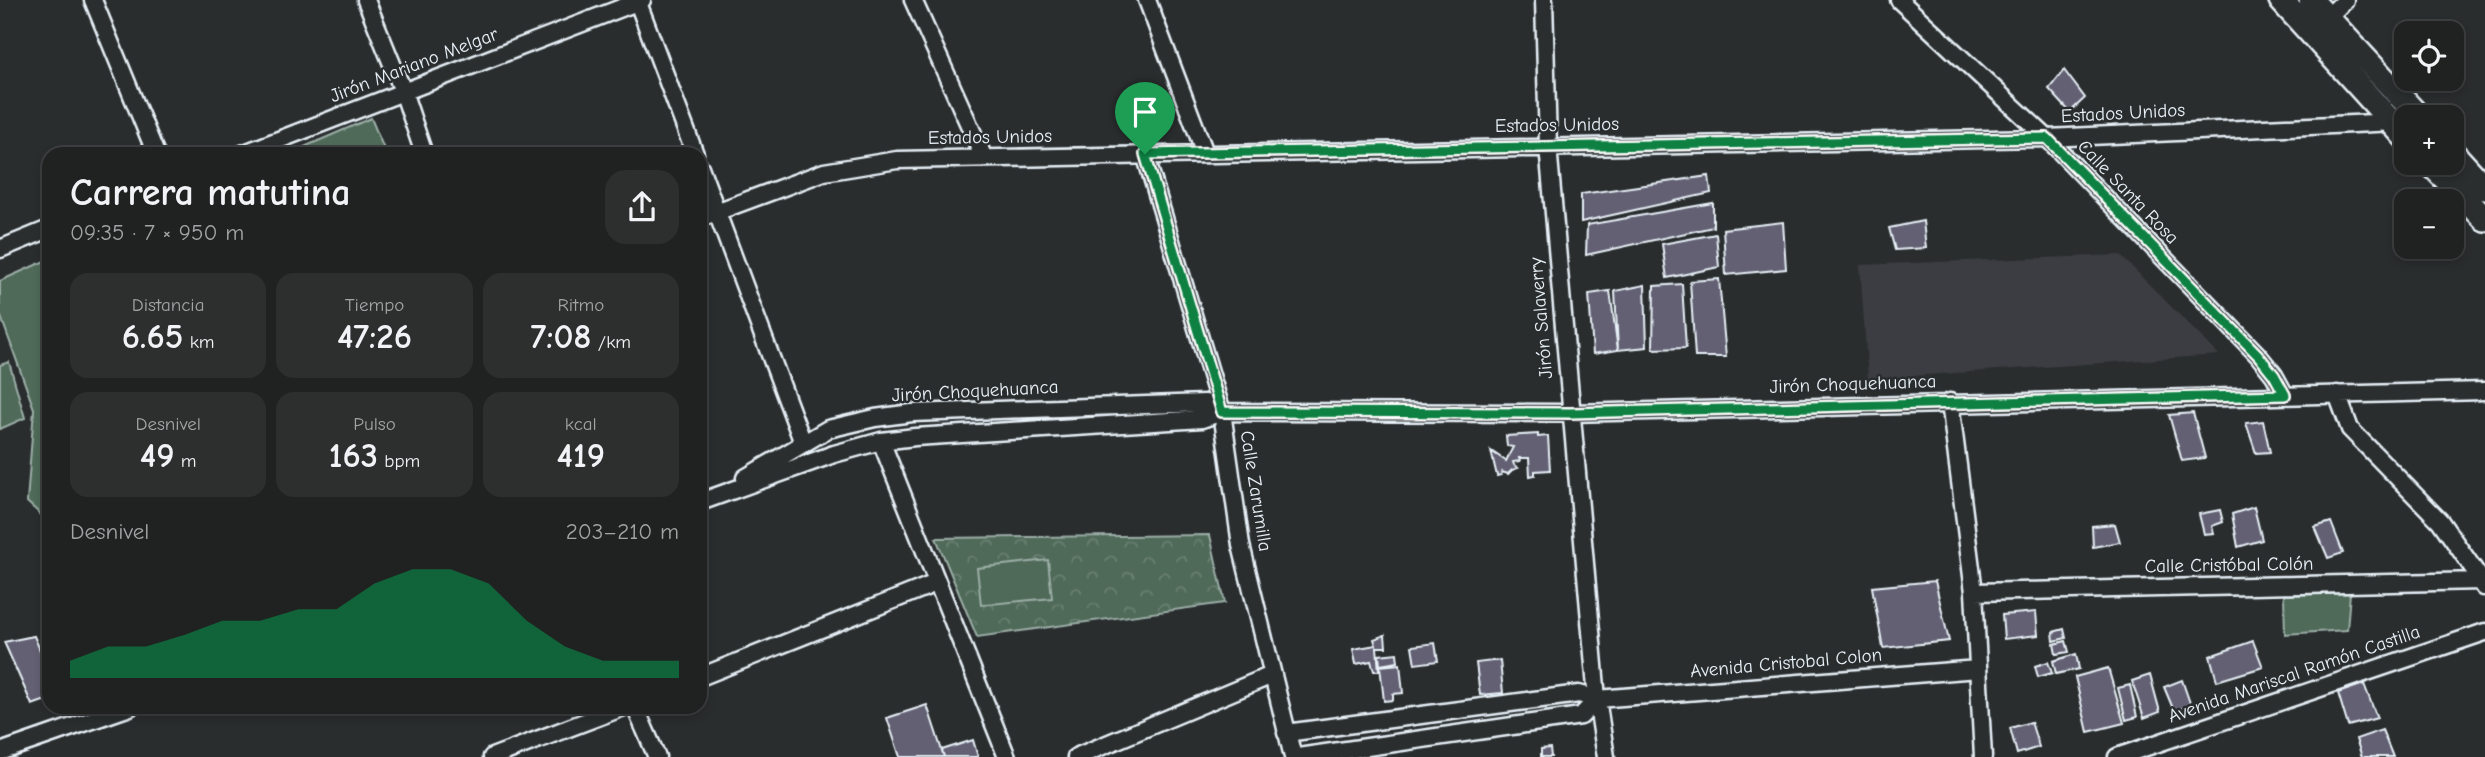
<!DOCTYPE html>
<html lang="es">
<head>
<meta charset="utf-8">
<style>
	body { margin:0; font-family:"Comic Neue",sans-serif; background:#2d2f2f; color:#f1f3f6; height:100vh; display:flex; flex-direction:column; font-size:26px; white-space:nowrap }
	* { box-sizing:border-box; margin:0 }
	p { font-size:23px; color:#a2a4a5 }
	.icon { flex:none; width:38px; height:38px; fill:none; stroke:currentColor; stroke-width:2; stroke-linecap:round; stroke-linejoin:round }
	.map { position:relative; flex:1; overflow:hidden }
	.details { position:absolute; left:42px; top:147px; width:665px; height:567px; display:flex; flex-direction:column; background:#202222; border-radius:21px; box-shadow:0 4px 10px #0003,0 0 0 2px #3d3f40 }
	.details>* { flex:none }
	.tools { position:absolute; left:2394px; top:21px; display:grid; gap:14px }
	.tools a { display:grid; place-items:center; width:70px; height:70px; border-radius:14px; background:#202222; box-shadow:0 4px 10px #0003,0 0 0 2px #3d3f40; font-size:35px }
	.pin { position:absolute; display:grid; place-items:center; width:60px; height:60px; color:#fff; margin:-72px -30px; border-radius:50% 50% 50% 0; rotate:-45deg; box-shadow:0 0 7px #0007 }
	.pin .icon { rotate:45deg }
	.round { display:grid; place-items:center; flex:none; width:74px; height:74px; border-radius:21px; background:#2d2f2f }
	.summary { display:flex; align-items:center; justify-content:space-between; height:119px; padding:0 28px }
	h1 { font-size:38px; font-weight:700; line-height:52px }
	.stats { display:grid; grid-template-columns:repeat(3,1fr); gap:10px; height:119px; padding:7px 28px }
	.stats div { display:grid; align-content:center; border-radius:18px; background:#2d2f2f; text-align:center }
	.stats b { font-size:35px; font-weight:700 }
	.stats small { font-size:19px; font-weight:400 }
	.stats p { font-size:19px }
	.chart { height:196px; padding:14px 28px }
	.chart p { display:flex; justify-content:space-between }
	.chart svg { width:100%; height:126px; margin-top:7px; fill:#0b8043; opacity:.7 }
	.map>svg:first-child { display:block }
</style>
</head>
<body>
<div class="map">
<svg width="2485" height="757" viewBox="0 0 2485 757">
	<defs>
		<pattern id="park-crowns" width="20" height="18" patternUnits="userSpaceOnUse" patternTransform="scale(1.75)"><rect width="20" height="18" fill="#506a59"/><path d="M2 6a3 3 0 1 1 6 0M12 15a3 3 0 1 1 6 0" fill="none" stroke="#698072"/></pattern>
	</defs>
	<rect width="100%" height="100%" fill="#2a2d2e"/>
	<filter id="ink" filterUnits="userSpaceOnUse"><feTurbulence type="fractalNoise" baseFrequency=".0143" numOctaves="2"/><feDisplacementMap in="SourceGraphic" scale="14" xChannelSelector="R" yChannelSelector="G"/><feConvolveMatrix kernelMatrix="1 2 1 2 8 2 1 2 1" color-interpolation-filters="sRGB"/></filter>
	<g filter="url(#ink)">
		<path fill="#3b3d43" d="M2120 255 2219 355 1868 379 1860 265Z"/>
		<path fill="url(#park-crowns)" stroke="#9caea8" stroke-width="2" d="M1210 535 1225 603 977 637 936 538Z"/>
		<path fill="#506a59" stroke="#9caea8" stroke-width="2" d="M371 118 386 154H288Z
			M49 259V522L27 502 34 409 0 314V281Z
			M9 362 25 418 0 429V365Z
			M1048 560 1052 598 981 605 977 568Z
			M2350 593 2347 630 2285 634 2284 595Z"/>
		<path fill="#636173" stroke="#e8f1f8" stroke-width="2" d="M2064 70 2085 98 2070 112 2049 89Z
			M1709 176 1711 193 1581 222V194Z
			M1713 203V227L1586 255 1587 225Z
			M1923 221 1926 248 1895 250 1889 228Z
			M1783 222 1786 269 1726 275 1723 229Z
			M1716 234 1719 267 1667 278 1662 244Z
			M1719 279 1726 357H1695L1690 281Z
			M1682 284 1686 348 1653 349 1654 286Z
			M1645 285 1647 347 1618 350 1615 291Z
			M1610 291 1618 350 1593 354 1589 294Z
			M2193 413 2205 458 2182 461 2169 415Z
			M2263 421 2270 452 2256 453 2246 423Z
			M1538 434V437L1548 436 1550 470 1535 471V475L1530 476 1529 458H1519L1520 461 1513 462 1514 465 1518 468 1512 470 1508 474 1502 472 1501 475 1497 476 1491 451 1506 461 1513 447 1507 446 1506 436Z
			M2254 507 2262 540 2238 547 2232 514Z
			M2220 510 2223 522 2212 526 2214 533 2204 534 2199 514Z
			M2331 522 2343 553 2328 558 2315 527Z
			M2115 524 2120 542 2093 547 2092 526Z
			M1935 581 1949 641 1883 648 1872 587Z
			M2036 612 2038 635 2004 639 2002 615Z
			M2064 629 2066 638 2054 641 2053 632Z
			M1385 635 1386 647H1377L1379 671H1374L1371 661 1356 664 1353 649 1376 645 1374 639Z
			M34 636 49 671V699L32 705 4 642Z
			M2066 641 2069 652 2056 654 2054 644Z
			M2253 641 2263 667 2217 681 2210 656Z
			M1435 643 1438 661 1415 664 1412 646Z
			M1397 653 1398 662 1380 665 1379 655Z
			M2076 654 2079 669 2056 674 2053 661Z
			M1500 660 1503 693 1480 695 1476 663Z
			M2048 662 2052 673 2038 677 2035 666Z
			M1400 664 1403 693 1393 694V700L1384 701 1380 666Z
			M2108 668 2124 723 2088 732 2075 677Z
			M2150 675 2160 712 2144 718 2132 681Z
			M2182 680 2191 706 2174 711 2164 687Z
			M2364 684 2377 718 2348 726 2338 693Z
			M2130 685 2137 717 2126 720 2118 688Z
			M927 705 944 757H900L887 718Z
			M2031 722 2039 747 2017 754 2010 728Z
			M2382 730 2393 757H2362L2356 739Z
			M973 740 978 757H944L942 750Z
			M1550 748 1551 757H1541V749Z"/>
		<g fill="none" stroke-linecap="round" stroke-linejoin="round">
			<defs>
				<path id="minor" d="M93 0 156 154
					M366 0 403 91 424 154
					M637 0 695 154
					M913 0 984 158
					M1147 0 1205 153
					M1544 0 1548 146 1597 699 1606 757
					M1899 0 2047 138 2258 355 2274 375 2285 395
					M2322 23 2345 0
					M242 154 642 0
					M1145 154 1222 412 1241 545 1293 757
					M700 167 803 443
					M700 218 824 172 897 160 2047 138 2396 122
					M0 249 49 229
					M2337 394 2350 429 2440 521 2482 581 2484 587
					M1950 402 1974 592 1983 757
					M881 441 1007 757
					M745 478 828 429 875 418 912 413 1205 403 1222 412
					M700 502 834 454 881 441 915 437 1202 419 1222 412 1570 413 2485 391
					M1974 592 2482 581 2485 583
					M700 677 936 583
					M635 707 657 757
					M1286 733 1579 694 1597 699 1978 669
					M0 752 130 707
					M492 757 624 707
					M1076 757 1272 675
					M1298 757 1581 716 1597 699
					M2117 757 2485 632"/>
				<path id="secondary" d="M2281 0 2406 138
					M2311 0 2419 117
					M2452 152 2485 188
					M2430 163 2485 219"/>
			</defs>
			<use href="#minor" stroke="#e8f1f8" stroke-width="21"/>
			<use href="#secondary" stroke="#e8f1f8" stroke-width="28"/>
			<use href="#minor" stroke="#2a2d2e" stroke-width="16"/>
			<use href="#secondary" stroke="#2a2d2e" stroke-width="23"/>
		</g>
	</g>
	<g fill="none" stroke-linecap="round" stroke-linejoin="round" filter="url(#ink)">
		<defs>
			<path id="route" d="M2047 138 2258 355 2274 375 2285 395 1570 413 1222 412 1145 154Z"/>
		</defs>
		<use href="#route" stroke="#fff" stroke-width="14"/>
		<use href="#route" stroke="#0b8043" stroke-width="9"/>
	</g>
	<g text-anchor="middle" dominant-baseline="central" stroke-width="5" stroke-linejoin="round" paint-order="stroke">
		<g font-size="19" fill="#e8f1f8" stroke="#2a2d2e">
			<text transform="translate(414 65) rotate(-21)">Jirón Mariano Melgar</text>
			<text transform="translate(2123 113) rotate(-3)">Estados Unidos</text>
			<text transform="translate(1557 125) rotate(-1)">Estados Unidos</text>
			<text transform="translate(990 137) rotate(-1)">Estados Unidos</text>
			<text transform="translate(2128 192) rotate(46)">Calle Santa Rosa</text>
			<text transform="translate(1541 318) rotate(-95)">Jirón Salaverry</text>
			<text transform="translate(1853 384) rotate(-2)">Jirón Choquehuanca</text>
			<text transform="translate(975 391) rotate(-3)">Jirón Choquehuanca</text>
			<text transform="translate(1256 491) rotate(81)">Calle Zarumilla</text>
			<text transform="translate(2229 565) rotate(-1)">Calle Cristóbal Colón</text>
			<text transform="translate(1786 663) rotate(-5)">Avenida Cristobal Colon</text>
			<text transform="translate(2294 674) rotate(-19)">Avenida Mariscal Ramón Castilla</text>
		</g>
	</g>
</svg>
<div class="tools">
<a><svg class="icon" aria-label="locate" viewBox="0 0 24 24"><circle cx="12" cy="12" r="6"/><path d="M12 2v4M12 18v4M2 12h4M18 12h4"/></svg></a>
<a>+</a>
<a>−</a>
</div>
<div class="pin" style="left:1145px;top:154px;background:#1e9e55"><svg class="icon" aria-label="arrive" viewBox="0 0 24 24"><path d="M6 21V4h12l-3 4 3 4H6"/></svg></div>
<section class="details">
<div class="summary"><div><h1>Carrera matutina</h1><p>09:35 · 7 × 950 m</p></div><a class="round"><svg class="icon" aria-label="share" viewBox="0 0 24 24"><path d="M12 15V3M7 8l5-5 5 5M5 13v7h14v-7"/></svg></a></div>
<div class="stats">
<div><p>Distancia</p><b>6.65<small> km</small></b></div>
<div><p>Tiempo</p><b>47:26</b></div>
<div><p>Ritmo</p><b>7:08<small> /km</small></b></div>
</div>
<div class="stats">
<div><p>Desnivel</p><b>49<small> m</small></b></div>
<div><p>Pulso</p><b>163<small> bpm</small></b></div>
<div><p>kcal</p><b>419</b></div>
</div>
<div class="chart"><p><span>Desnivel</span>203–210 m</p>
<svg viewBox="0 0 160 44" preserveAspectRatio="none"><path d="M0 44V38L10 33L20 33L30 29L40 24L50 24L60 20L70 20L80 11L90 6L100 6L110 11L120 24L130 33L140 38L150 38L160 38V44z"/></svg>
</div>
</section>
</div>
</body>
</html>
